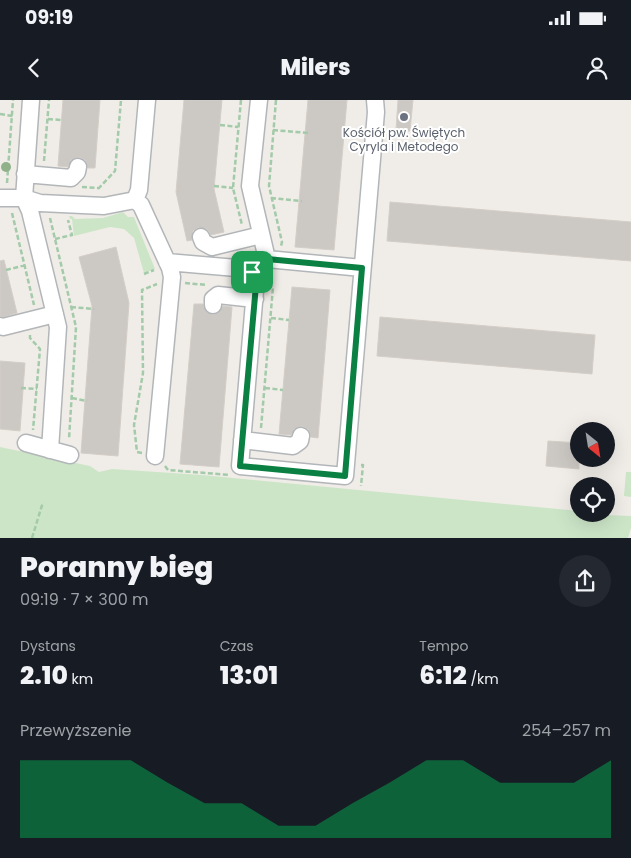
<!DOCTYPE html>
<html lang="pl">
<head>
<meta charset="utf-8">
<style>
	body { margin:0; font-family:Poppins,sans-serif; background:#242831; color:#f1f3f6; height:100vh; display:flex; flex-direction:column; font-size:19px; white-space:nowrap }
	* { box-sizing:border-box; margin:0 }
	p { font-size:16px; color:#9ea1a6 }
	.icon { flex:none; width:28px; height:28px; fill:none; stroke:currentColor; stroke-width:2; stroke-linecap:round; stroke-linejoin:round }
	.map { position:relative; height:438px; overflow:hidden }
	.details { display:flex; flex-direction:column; background:#171b24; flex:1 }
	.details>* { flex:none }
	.needle { width:32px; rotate:150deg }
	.controls { position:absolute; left:570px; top:322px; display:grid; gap:10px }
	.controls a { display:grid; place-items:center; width:45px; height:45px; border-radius:50%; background:#171b24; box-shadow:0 5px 20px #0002; font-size:25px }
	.pin { position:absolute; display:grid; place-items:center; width:42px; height:42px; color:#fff; margin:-21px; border-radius:10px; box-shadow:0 2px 8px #0006 }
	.round { display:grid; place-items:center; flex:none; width:52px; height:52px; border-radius:26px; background:#242831 }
	.head { display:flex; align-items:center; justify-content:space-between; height:85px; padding:0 20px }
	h1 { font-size:28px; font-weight:800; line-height:38px }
	.figures { display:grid; grid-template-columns:repeat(3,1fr); gap:8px; height:85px; padding:5px 20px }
	.figures div { display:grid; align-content:center }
	.figures b { font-size:25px; font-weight:800 }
	.figures small { font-size:14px; font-weight:400 }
	.figures p { font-size:14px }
	.chart { height:140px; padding:10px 20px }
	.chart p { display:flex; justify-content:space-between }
	.chart svg { width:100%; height:90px; margin-top:5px; fill:#0b8043; opacity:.7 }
	.status { display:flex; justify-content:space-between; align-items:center; height:35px; padding:0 25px; background:#171b24; direction:ltr }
	.status svg { height:14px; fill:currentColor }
	header { display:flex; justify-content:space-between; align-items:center; height:65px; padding:0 20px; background:#171b24; font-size:22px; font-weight:800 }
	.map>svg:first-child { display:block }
</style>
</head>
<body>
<div class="status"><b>09:19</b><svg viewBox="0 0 49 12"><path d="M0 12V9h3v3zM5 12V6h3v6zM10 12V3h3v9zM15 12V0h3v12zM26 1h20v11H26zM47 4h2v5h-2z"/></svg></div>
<header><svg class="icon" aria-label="back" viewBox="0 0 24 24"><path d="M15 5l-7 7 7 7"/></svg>Milers<svg class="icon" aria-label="person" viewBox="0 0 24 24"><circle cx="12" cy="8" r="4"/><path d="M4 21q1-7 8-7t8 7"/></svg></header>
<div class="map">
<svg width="631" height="438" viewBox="0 0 631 438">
	<rect width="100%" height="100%" fill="#f0ede8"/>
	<path fill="#cce5c7" d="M123 112 128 117H134L155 169 144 173 134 138 124 129 110 127 74 136 72 119H70L69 116H72L75 119 103 118Z
		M0 347 90 366 99 372 112 369 202 375 579 411V414L631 416V428L628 438H0Z
		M626 372H631V397L624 396Z"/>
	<path fill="#ccc8c4" stroke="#d4cec7" d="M63 0H100L95 68H88L85 60 79 57 71 60 68 67 58 66Z
		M184 0H222L214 89 224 132 211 135 207 129 198 128 193 131 192 140 187 141 176 92Z
		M308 0H347L334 150 295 147Z
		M398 0H413L410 31 396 30Z
		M390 102 631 122V161L387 141Z
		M116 147 129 203 118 356 81 353 92 206 79 157Z
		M4 160 17 213 3 217 0 216V161Z
		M292 187 330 190 318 338 311 337 308 329 302 326 294 329 291 335 279 334Z
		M194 204H203L205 210 213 215 218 213 223 206 232 207 219 367 180 364Z
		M380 217 595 235 592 274 377 256Z
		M0 261 25 263 20 331 0 329Z
		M548 341 579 343V369L546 366Z"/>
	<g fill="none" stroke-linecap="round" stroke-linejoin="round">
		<defs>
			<path id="minor" d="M31 0 24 98 30 111 58 227 50 350
				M259 0 250 86 267 159
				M25 74 71 78 77 72 78 67
				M0 98H24L40 103 104 106 135 100 141 105 170 168 172 177 155 356
				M135 100 139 90 147 0
				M201 137 203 142 212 147 261 135
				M167 162 248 169 254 175 256 179 240 366 345 376 376 12 375 0
				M259 165 267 159 362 168
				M213 205V199L218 195 255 199
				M0 226 3 227 55 214
				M242 340 293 346 300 341 301 336
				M26 343 70 355"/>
		</defs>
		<use href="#minor" stroke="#b3b6b9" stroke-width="19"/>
		<path stroke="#a3caa9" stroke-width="2.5" stroke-dasharray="5 2.5" stroke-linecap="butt" d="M241 0 233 88 242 125
			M276 0 269 86 282 142 281 146
			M0 14 13 16
			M48 19 61 20
			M220 25 238 27
			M273 30 308 33
			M44 61 49 0
			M7 83 13 0
			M214 86 233 88
			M82 87 98 88
			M98 89 115 71 121 0
			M271 98 302 101
			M12 113 34 205
			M50 118 76 227 69 339
			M55 139 72 135 68 120
			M6 170 26 165
			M144 174 154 170
			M185 183 207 185
			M71 207 94 209
			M271 218 289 220
			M30 235V238L40 249 33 330
			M21 288 37 289
			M265 288 283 290
			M72 298 87 301
			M261 328 273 187 268 186
			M142 353 137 352 134 325 143 273 142 190 157 184
			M361 365H363L361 386
			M165 366 168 370 230 375
			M32 438 43 402"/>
		<use href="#minor" stroke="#fff" stroke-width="16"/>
	</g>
	<circle fill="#91b18a" cx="6" cy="67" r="5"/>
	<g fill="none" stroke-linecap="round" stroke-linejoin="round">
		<defs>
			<path id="route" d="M267 159 362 168 345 376 240 366 256 185V179L252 172Z"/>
		</defs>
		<use href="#route" stroke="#fff" stroke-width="10"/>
		<use href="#route" stroke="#0b8043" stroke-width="6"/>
	</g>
	<circle fill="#6b7280" stroke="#fff" stroke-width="2" cx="404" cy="17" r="5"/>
	<g text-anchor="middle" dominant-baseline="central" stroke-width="4" stroke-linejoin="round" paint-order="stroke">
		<g font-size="12" fill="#5b616d" stroke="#fff">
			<text x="404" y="32">Kościół pw. Świętych<tspan x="404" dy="14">Cyryla i Metodego</tspan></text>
		</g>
	</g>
</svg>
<div class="controls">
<a><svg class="needle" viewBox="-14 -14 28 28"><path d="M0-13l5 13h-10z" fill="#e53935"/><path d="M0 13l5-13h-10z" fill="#9ea1a6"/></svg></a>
<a><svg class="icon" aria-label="locate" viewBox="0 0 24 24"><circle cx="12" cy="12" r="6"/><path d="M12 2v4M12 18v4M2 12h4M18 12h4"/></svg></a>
</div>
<div class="pin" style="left:252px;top:172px;background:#1e9e55"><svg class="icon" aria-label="arrive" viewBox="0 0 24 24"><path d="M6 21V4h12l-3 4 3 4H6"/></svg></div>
</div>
<section class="details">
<div class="head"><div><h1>Poranny bieg</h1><p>09:19 · 7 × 300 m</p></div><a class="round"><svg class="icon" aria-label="share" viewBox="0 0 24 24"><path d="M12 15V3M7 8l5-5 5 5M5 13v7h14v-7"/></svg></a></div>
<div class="figures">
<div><p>Dystans</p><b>2.10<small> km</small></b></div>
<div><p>Czas</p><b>13:01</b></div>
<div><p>Tempo</p><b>6:12<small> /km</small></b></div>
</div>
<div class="chart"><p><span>Przewyższenie</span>254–257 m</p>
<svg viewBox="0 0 160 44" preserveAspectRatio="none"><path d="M0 44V6L10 6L20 6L30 6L40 17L50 27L60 27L70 38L80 38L90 27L100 17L110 6L120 6L130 17L140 17L150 17L160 6V44z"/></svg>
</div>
</section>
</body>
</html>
